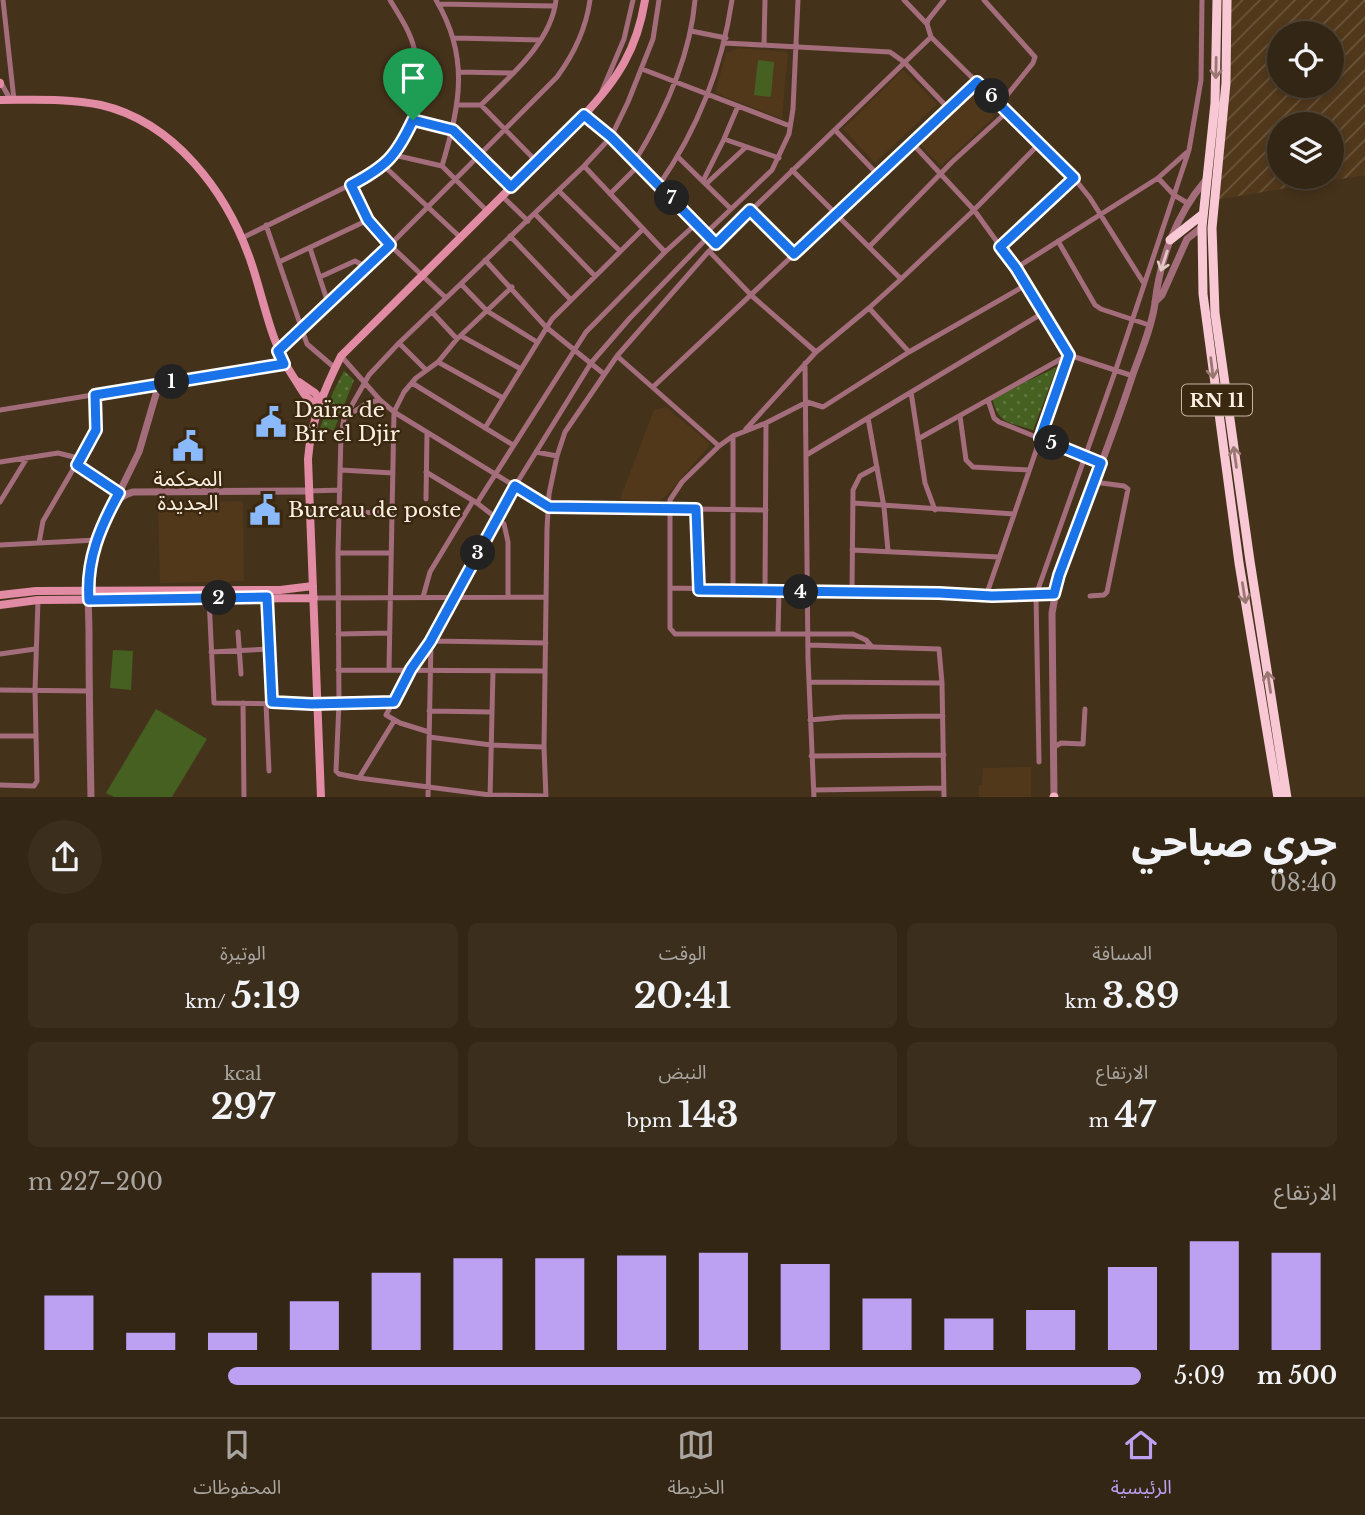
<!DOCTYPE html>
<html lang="ar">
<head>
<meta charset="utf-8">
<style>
	body { margin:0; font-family:"Libre Baskerville","Noto Sans Arabic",serif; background:#3c2e1d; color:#f1f3f6; direction:rtl; height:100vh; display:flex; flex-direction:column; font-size:26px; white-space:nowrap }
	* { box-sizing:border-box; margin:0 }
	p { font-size:23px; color:#a9a5a0 }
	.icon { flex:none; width:38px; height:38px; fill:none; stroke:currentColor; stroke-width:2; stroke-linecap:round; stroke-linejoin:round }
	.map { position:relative; height:797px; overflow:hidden; direction:ltr }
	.sheet { display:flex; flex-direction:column; background:#342614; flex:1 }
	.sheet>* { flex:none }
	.controls { position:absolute; left:1267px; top:21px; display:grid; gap:14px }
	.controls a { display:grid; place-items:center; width:77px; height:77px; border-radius:50%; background:#342614; box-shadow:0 4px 10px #0003,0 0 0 2px #4e4334; font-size:35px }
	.pin { position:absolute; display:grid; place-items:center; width:60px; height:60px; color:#fff; margin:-72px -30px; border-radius:50% 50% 50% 0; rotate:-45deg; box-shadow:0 0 7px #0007 }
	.pin .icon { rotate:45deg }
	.km { position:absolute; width:35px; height:35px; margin:-18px; border-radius:50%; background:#222; color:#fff; font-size:19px; line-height:35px; text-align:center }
	.round { display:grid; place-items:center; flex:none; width:74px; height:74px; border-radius:37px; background:#3c2e1d }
	.headline { display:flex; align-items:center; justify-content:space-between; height:119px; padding:0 28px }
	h1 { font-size:38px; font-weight:800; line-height:52px }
	.metrics { display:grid; grid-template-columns:repeat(3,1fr); gap:10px; height:119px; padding:7px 28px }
	.metrics div { display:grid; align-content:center; border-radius:10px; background:#3c2e1d; text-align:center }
	.metrics b { font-size:35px; font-weight:800 }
	.metrics small { font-size:19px; font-weight:400 }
	.metrics p { font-size:19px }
	.chart { height:196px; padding:14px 28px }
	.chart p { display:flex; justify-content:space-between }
	.chart svg { width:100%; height:126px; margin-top:7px; stroke:#bca0f2; stroke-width:6 }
	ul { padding:0 28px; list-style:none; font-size:23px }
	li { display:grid; grid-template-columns:112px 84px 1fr; align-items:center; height:52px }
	li i { height:18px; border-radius:9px; background:#bca0f2 }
	.menu { display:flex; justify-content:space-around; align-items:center; height:98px; border-top:2px solid #4e4334; background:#342614; font-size:19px; color:#a9a5a0 }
	.menu a { display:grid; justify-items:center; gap:4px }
	.menu .current { color:#bca0f2 }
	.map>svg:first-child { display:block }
</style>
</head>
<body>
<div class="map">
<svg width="1365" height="798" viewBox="0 0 1365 798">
	<defs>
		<pattern id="industrial-furrows" width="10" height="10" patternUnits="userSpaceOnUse" patternTransform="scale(1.75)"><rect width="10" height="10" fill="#51381b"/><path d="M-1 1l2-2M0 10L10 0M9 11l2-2" fill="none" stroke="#6b553c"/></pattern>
		<pattern id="park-dots" width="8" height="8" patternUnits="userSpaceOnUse" patternTransform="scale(1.75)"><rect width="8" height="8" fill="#456020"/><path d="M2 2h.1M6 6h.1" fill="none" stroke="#617740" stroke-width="1.8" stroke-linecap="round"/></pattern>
	</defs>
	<rect width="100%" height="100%" fill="#45321b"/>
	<path fill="#51381b" d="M739 48 786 52 788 54 782 119 715 93 726 53Z
		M903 70 937 104 875 163 843 129Z
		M971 90 994 117 941 166 917 141Z
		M666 407 709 443V446L666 496 656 503 620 499 654 410Z
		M243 501 244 581 160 583 158 503Z
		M1031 767V797H979V785H982L983 768Z"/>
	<path fill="url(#industrial-furrows)" fill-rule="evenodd" d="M1229 0H1365V175L1215 200ZM1279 33H1332V86H1279ZM1279 124H1332V177H1279Z"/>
	<path fill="#456020" d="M758 60 774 62 771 97 754 95Z
		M113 650 133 651 131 690 110 688Z
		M156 709 207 739 172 797H114L106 793Z"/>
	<path fill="url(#park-dots)" d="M1057 367 1033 430C1009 422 999 425 992 398Z
		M344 371 354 380 334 430 320 428 333 392Z"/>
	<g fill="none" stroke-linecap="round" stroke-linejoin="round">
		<path stroke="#a46d7c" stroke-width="5" d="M3 0 14 100
			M436 0C470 57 460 106 442 166
			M904 0 927 24
			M984 0 1035 57 1033 63 1000 104
			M438 4 555 6
			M691 31 726 38
			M931 37 927 24 928 20 944 0
			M453 38 540 40
			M725 43 890 52 904 62 948 108
			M764 45 765 0
			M642 69 790 126
			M459 72 512 73
			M0 81 10 99
			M602 91 624 39 633 0
			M458 105H481
			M584 115 611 137 707 233
			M413 120 453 129 511 187
			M835 130 878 175
			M724 139 779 158
			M911 142 974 210 1016 268 1069 355 1133 376
			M394 155 442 166 487 211
			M678 157 730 208
			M635 161C665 112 690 58 695 0
			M537 162 481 105C510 76 551 43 556 0
			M384 166 461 238
			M584 166 665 252
			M792 170 901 279
			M1158 178 1174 195 1189 204
			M703 181 724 139 738 106
			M706 184 746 147
			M351 185 368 220 390 245 446 298
			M659 185C698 129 722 67 732 0
			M559 191 620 251
			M610 194 639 165
			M502 196 528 221
			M750 210 794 255
			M535 214 595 276
			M266 225 307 344 335 368
			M706 233 772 170 789 134 793 109 798 0
			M510 236 570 299
			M242 238 368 176C410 149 428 96 414 48 410 31 399 15 390 0
			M1058 241 1095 305 1101 309 1149 325
			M869 247 952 162 1008 111
			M1000 247 1074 178
			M310 248 328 303
			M709 251 752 296 816 352
			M485 260 546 327 604 374
			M279 262 368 220
			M1016 268 1158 178 1186 153
			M320 277 355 261 366 267
			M461 284 487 311 537 342
			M869 308 909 352
			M432 312 457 339
			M461 336 521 369
			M399 343 426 370
			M278 351 390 245 557 77C574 54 586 29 590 0
			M341 356 380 400 394 412 549 507 766 510
			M617 356 719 446
			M438 362 503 398
			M805 363 808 659 814 798
			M412 383 513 445
			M653 387 977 82
			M911 392 925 483 935 510
			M988 400 994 418 999 422 1101 463
			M0 410 284 364
			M960 416 966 460 973 467 1029 470
			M346 417 367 403 380 400
			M868 418 884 507 888 551
			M766 423 807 402 823 407 909 352 1026 285
			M485 428 552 319 643 229
			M746 429 816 352 869 308 901 279 974 210 1039 144
			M733 436 719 446 682 482 670 500V628L675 634H853L866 640 872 647
			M918 439 1068 355
			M536 452 557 456
			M808 454 1043 313
			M0 462 58 453 74 457 77 465 119 493
			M341 470 393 473
			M426 472 477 503 504 524 508 542V597
			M309 491 340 490
			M426 499 427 433
			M0 502 27 458
			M477 503 586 332 665 252 697 223
			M853 503 1014 514
			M696 509 699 590
			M339 512 392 513
			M39 543 43 521 96 430 95 395
			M0 545 96 540
			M852 550 999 557
			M338 553H391
			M670 588 939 593 992 596 1054 594
			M733 590V436L766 423 765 591
			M852 592 853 490 860 476 877 467
			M986 596 1069 355
			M1090 596 1104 595 1107 592 1128 489 1124 486 1094 482
			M267 597 272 702
			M423 597 430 572 473 501
			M209 598 214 703 312 704 395 702
			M314 598 546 597
			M238 632 241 674
			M778 633 779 591
			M338 634 390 633
			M809 645 939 649 942 683 944 798
			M211 652 269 649
			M0 654 35 649
			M389 669 394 412 404 392 416 378 438 362 457 339 512 287
			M338 670 545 671
			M809 682 942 683
			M0 690 89 691
			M243 703 244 798
			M266 703 269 771
			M429 711 492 712
			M810 720 843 717 943 716
			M429 732 400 723 386 715 411 669 431 641 546 643
			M0 736H35
			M429 737 491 745 544 747
			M1054 747 1061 743 1083 744 1085 709
			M811 756 944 755
			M1039 762 1036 595 1115 372 1189 150 1201 80 1202 0
			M359 778 394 721
			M0 785 34 786 37 781 35 690 38 600
			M814 790 944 788
			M546 796 490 795 359 778 339 774 336 771 339 703 338 553 341 435 344 419 369 375 399 343 584 166 611 137 628 102 653 39 659 0
			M428 798 431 641 515 486 591 363 630 318 709 236
			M490 798 493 671
			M546 798 544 747 547 529 549 494 557 456 565 432 617 356 709 251 931 37 1074 178 1090 198 1143 282"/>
		<path stroke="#a46d7c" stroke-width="7" d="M1155 302 1162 295 1187 239 1202 227
			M117 497 139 452 159 384
			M91 798C90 744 89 690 89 636 89 610 86 582 92 556 96 532 108 498 133 492L309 491
			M1054 798 1052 613 1059 575C1084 508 1111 442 1133 374 1141 352 1152 326 1155 303 1160 259 1176 215 1205 181"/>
		<path stroke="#e28ba4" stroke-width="8" d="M0 84V83
			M0 100C33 100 68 98 101 105 174 122 226 191 250 259 264 299 270 343 294 378 301 388 306 401 318 405
			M299 382 315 393 320 400
			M0 595 36 591 280 590 313 586
			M0 605 38 600 314 598
			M321 798 308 459C311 421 324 390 341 356L584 115C618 79 637 49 645 0"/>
		<path stroke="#f6b3c4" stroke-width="9" d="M1054 798V797"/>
		<path stroke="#f8c8d4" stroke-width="9" d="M1217 0 1215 103 1202 227 1203 294 1239 563 1278 798
			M1227 0 1226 83 1212 228 1215 313 1250 561 1287 798
			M1170 240 1203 214"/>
	</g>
	<defs><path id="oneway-shaft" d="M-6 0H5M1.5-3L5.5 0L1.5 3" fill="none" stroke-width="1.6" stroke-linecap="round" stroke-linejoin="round" transform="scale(1.75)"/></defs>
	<g stroke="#9a7872">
		<use href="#oneway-shaft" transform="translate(1216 68) rotate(91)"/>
		<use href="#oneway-shaft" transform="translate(1212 368) rotate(83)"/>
		<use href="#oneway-shaft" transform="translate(1235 457) rotate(-98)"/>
		<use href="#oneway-shaft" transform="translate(1244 593) rotate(81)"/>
		<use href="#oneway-shaft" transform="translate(1269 682) rotate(-99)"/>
	</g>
	<use stroke="#e2c9c3" href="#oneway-shaft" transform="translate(1164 261) rotate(108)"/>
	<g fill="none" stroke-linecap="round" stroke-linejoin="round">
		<defs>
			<path id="route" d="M977 82 1074 178 1000 247 1016 268 1069 355 1040 438 1101 463 1059 575 1054 594 992 596 939 593 699 590 696 509 549 507 515 486 430 642 411 669 394 702 312 704 272 702 267 597 89 600C86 560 100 527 119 493L77 465 96 430 95 395 284 364 278 351 390 245 368 220 351 185C387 166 396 156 413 120L453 130 511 187 584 115 611 137 716 244 750 210 794 254Z"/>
		</defs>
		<use href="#route" stroke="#fff" stroke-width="14"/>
		<use href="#route" stroke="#1a73e8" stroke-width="9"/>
	</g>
	<defs>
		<symbol id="civic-bare" viewBox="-9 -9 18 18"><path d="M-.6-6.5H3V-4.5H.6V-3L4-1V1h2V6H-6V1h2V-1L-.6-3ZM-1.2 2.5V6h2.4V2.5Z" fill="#8abafc" stroke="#3b2811" stroke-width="2.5" paint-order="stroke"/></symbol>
	</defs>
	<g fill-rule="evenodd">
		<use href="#civic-bare" x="249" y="400" width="44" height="44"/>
		<use href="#civic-bare" x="166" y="424" width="44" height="44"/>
		<use href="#civic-bare" x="243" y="488" width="44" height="44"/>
	</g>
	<g text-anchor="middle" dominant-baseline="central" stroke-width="5" stroke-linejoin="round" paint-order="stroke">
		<rect fill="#3b2811" stroke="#c3b4a3" stroke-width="2" x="1182" y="384.5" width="70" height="31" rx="5"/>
		<g font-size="19" font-weight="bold" fill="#fdf0e2">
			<text x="1217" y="400">RN 11</text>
		</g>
		<g font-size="21" fill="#fdf0e2" stroke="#3b2811" text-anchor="start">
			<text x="294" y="410">Daïra de<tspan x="294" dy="24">Bir el Djir</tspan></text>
			<text x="188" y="479" text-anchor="middle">المحكمة<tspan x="188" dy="24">الجديدة</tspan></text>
			<text x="288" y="510">Bureau de poste</text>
		</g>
	</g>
</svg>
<div class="controls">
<a><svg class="icon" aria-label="locate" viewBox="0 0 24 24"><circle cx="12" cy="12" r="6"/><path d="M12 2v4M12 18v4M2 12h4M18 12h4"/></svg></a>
<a><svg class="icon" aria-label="layers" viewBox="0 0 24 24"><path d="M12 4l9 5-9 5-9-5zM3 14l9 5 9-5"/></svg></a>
</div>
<div class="pin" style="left:413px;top:120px;background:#1e9e55"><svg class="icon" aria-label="arrive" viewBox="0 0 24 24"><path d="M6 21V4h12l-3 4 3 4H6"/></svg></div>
<b class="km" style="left:172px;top:382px">1</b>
<b class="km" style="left:219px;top:598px">2</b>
<b class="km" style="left:478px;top:553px">3</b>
<b class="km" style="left:801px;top:592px">4</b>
<b class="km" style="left:1052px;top:443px">5</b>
<b class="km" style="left:992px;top:96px">6</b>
<b class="km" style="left:672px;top:198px">7</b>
</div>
<section class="sheet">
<div class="headline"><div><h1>جري صباحي</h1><p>08:40</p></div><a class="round"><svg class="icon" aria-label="share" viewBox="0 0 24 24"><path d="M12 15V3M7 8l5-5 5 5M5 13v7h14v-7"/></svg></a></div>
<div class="metrics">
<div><p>المسافة</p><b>3.89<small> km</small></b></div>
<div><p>الوقت</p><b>20:41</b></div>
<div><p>الوتيرة</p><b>5:19<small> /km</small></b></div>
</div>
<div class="metrics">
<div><p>الارتفاع</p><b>47<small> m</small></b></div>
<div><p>النبض</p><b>143<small> bpm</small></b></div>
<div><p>kcal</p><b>297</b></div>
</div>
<div class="chart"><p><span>الارتفاع</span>200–227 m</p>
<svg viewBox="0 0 160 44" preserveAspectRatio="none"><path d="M5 44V25M15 44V38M25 44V38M35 44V27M45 44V17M55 44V12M65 44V12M75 44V11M85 44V10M95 44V14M105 44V26M115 44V33M125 44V30M135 44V15M145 44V6M155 44V10"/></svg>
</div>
<ul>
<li><b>500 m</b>5:09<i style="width:82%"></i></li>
</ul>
</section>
<nav class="menu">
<a class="current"><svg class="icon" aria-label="home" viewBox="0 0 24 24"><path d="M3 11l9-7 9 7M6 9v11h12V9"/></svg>الرئيسية</a>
<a><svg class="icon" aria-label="map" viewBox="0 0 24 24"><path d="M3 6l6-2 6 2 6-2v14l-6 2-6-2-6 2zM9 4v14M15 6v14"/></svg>الخريطة</a>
<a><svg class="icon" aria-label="saved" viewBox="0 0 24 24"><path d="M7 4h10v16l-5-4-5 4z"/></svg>المحفوظات</a>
</nav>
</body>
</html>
